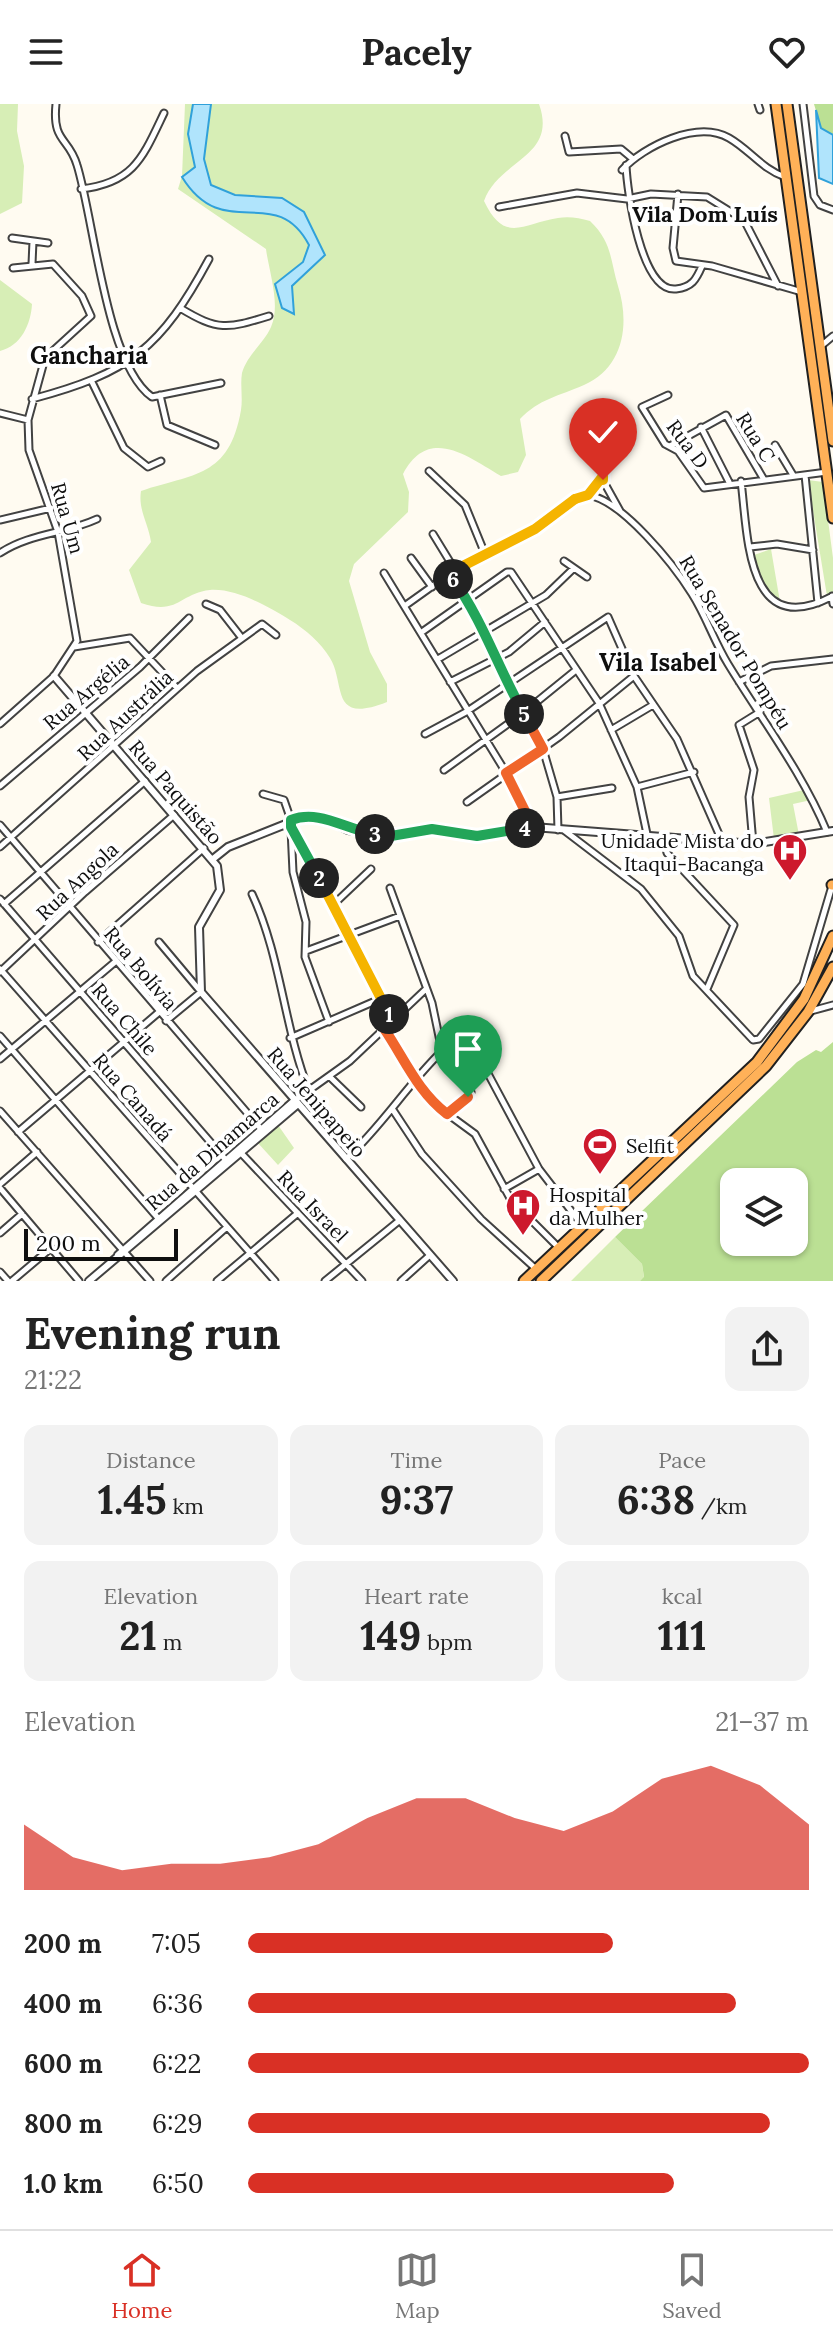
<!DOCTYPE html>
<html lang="en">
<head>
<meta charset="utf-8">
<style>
	body { margin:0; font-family:Lora,serif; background:#f2f2f2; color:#222; height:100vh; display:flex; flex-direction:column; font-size:30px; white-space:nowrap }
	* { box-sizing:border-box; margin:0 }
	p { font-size:26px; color:#767676 }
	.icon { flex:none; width:44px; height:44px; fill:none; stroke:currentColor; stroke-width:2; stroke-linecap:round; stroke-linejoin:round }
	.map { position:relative; height:1177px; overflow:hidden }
	.sheet { display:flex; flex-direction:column; background:#fff; flex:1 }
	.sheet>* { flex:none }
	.fabs { position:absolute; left:720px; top:1064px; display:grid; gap:16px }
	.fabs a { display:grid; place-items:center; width:88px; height:88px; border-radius:16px; background:#fff; box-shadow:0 2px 6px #0004; font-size:40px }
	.scale { position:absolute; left:24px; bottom:20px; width:154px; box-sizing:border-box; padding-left:8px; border:4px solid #0f0f0f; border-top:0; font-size:22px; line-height:28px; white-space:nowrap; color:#0f0f0f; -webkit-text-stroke:6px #fff; paint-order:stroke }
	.pin { position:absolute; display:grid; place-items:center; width:68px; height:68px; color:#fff; margin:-82px -34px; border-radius:50% 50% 50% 0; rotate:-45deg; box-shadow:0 0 8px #0007 }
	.pin .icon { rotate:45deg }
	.km { position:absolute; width:40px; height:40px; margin:-20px; border-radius:50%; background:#222; color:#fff; font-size:22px; line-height:40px; text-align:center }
	.round { display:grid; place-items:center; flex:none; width:84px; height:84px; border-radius:16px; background:#f2f2f2 }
	.head { display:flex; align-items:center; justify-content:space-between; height:136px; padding:0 24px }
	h1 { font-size:44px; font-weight:700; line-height:60px }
	.stats { display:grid; grid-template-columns:repeat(3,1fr); gap:12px; height:136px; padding:8px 24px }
	.stats div { display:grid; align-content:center; border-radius:16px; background:#f2f2f2; text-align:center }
	.stats b { font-size:40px; font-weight:700 }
	.stats small { font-size:22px; font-weight:400 }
	.stats p { font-size:22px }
	.chart { height:224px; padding:16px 24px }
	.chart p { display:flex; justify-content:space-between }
	.chart svg { width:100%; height:144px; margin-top:8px; fill:#d93025; opacity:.7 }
	ul { padding:0 24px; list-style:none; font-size:26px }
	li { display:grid; grid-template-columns:128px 96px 1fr; align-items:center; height:60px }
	li i { height:20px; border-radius:10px; background:#d93025 }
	header { display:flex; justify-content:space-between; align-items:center; height:104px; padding:0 24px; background:#fff; font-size:36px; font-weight:700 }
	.tab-bar { display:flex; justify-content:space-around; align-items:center; height:112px; border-top:2px solid #e0e0e0; background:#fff; font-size:22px; color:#767676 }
	.tab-bar a { display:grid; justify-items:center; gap:4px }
	.tab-bar .selected { color:#d93025 }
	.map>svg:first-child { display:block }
</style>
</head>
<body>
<header><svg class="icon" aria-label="menu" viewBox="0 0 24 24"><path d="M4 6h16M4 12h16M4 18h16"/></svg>Pacely<svg class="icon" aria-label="heart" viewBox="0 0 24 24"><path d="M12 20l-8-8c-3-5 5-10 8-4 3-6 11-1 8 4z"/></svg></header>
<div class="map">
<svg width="833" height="1177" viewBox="0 0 833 1177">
	<rect width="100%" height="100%" fill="#fffbf1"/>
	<path fill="#d7eeb6" d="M0 0H18L17 27 24 62 22 99 0 110Z
		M185 0H539C558 54 499 55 484 97 505 141 523 119 558 114 569 112 579 114 590 117 612 138 610 155 618 182 630 220 624 263 584 281 559 292 539 295 520 315L526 351 518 368 501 372C466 351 428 322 403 370L409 388 408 408 354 460 349 477 370 548 387 580V598C329 621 346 580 330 554 321 539 305 525 290 516 269 503 236 484 210 486 180 489 178 512 141 499L129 466 151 438C148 418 138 406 141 387 194 369 229 374 241 306 243 294 240 281 242 269 247 251 264 239 271 223 281 201 269 168 266 145L178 85 182 72Z
		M0 176 32 200C31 220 21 242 0 247Z
		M808 376 823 378 833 454V488L827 492Z
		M771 445 780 498 767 491 754 451Z
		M804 686 811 696 793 700 799 731 774 735 769 694Z
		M278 1021 294 1044 278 1061 257 1038Z
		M615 1133 642 1160 644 1174 640 1177H571Z"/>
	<path fill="#bbe094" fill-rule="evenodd" d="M814 0H833V32L821 24Z
		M833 938V1177H640L644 1173 642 1160 615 1133 797 958 816 946 821 948ZM734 1078H794V1138H734Z"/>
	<path fill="#b0e4fc" stroke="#30a1da" stroke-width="2" d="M193 0H211L204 55 211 81 235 91 282 94 304 108 325 151 292 182 294 210 282 204 275 180 303 158 309 141C275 77 224 141 182 73L195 63 188 30Z
		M816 6 821 24 833 31V80L819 74Z"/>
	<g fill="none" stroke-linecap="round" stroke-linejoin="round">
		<defs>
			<path id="minor" d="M56 0C52 39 69 33 77 61 94 115 106 261 152 293L221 279
				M758 0 760 6
				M803 0 814 92 820 101 833 106
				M565 32 569 48 621 45 633 55
				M626 61C627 87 641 189 676 185 692 183 696 176 702 162
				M622 66C644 42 697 16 729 34 750 46 762 65 785 73
				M81 85C134 79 143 53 164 9
				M678 90 673 144 676 157 712 162 802 188
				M499 103 577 89 627 95 651 90 707 93 744 116 778 182
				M12 134 48 139
				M32 160 33 137
				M180 204C218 227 227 225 269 212
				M821 242 833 232
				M91 276 124 344 148 363 161 357
				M160 291 167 321 215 341
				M668 291 642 303 665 340 678 347 704 384 827 368
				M32 295C130 269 161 244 209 155
				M0 309 28 316
				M701 323 729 378
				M579 327 603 352 605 380 620 407
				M775 341 793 371
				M670 342 726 311 763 374
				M429 367 465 401 485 450
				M805 371 818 499
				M741 377C748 432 746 538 833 492
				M588 391C622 396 674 461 692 490 706 512 714 537 728 560 762 616 802 668 827 728
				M0 416 51 404
				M433 430 455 466
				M750 443 777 440 813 446
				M0 449C30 429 65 430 97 415
				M411 454 432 483
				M564 457 587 473
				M384 469 516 685 533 723
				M450 470 485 524 507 581 543 645 557 693 558 726
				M832 492 833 500
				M206 500 220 506 241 533
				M406 501 455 466 535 425 555 407 588 391 603 372
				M422 528 507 468H511L599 599 637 683 647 730
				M74 543 130 534 177 584
				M438 555 546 491 574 464
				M450 578 509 548 545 518
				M739 578 771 562 833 555
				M0 620 54 572 77 537 58 428 29 346 28 316 45 254 91 212 82 192 53 160 13 164
				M611 626 653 601
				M425 630 466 608 608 513 634 572 677 635 722 737
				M444 666 523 609 576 566
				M0 682 140 563 189 514
				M637 683 694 668
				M263 690 284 696 300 742 334 800 392 917
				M557 693 612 684
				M467 698 559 633 634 572
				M0 721 261 1025
				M291 725 293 768 306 818 305 853 329 918
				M565 727 641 785 679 832 693 872 753 936 759 935 803 880 832 782
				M663 733 667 749 734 821 707 885
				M753 740 749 693 754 666 739 621 760 608
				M0 743 197 567 262 520 276 531
				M390 784 432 899 442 947 458 963 471 988 447 1010
				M252 790C281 852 284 924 309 987
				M0 795 225 1055
				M4 800 145 677
				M334 800 371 765
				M98 838 204 744
				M159 838 201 888 166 917
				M306 847 400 812
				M0 865 275 1177
				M0 868 85 788 174 711
				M811 907 833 901
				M385 926 420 984 434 1000 475 1030 511 1096 558 1143
				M0 932 158 1114
				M290 934 380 895
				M470 936 539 1065 582 1121
				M0 955 115 858
				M330 973 361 1003
				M294 997 350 957 426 885
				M393 1006 422 1050 481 1115 536 1165
				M0 1007 150 1177
				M18 1028 158 909
				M241 1049 362 1177
				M346 1055C382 1022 407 981 442 947
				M0 1080 37 1048
				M0 1084 79 1177
				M504 1085 539 1065
				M0 1129 22 1110
				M0 1168 8 1177
				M12 1177 51 1144
				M166 1177 227 1123
				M217 1177 298 1109
				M325 1177 400 1116
				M401 1177 430 1151"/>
			<path id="tertiary" d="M54 572 217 762 220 786 199 823 201 888 453 1177
				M213 755 228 743 306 712 321 713 348 726 391 732 432 725 477 732 533 723 753 740 833 727
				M118 1151 294 997
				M89 1177 298 1000"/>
			<path id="trunk" d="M776 0 833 414
				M787 0 833 337
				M832 781H833
				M524 1177 757 958 804 895 833 832
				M541 1177 766 962 808 908 833 863"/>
		</defs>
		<use href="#minor" stroke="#424242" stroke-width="9"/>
		<use href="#tertiary" stroke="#424242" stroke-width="10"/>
		<use href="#trunk" stroke="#202020" stroke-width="13"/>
		<use href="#minor" stroke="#fff" stroke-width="5"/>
		<use href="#tertiary" stroke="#fff" stroke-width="6"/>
		<use href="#trunk" stroke="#ffb158" stroke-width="9"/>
	</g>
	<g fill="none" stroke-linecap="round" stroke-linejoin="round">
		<defs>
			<path id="split-1" d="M389 910 392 917 385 926C405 956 418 988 447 1010L468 993"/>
			<path id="split-2" d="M319 774 389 910"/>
			<path id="split-3" d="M319 774 291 723V716C320 705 346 726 375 730"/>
			<path id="split-4" d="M375 730 391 732 432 725 477 732 525 724"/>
			<path id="split-5" d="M524 610 543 645 506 669 533 723 525 724"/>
			<path id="split-6" d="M453 475C483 517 498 564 524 610"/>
			<path id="split-7" d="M453 475 450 470 455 466 535 425 575 395"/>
			<path id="split-8" d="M575 395 588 391 603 372V376"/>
		</defs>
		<use href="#split-1" stroke="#fff" stroke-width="16"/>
		<use href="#split-2" stroke="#fff" stroke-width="16"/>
		<use href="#split-3" stroke="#fff" stroke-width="16"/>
		<use href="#split-4" stroke="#fff" stroke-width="16"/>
		<use href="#split-5" stroke="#fff" stroke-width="16"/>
		<use href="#split-6" stroke="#fff" stroke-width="16"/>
		<use href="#split-7" stroke="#fff" stroke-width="16"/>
		<use href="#split-8" stroke="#fff" stroke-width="16"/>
		<use href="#split-1" stroke="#f0652b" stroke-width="10"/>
		<use href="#split-2" stroke="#f5b400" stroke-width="10"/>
		<use href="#split-3" stroke="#22a559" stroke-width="10"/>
		<use href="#split-4" stroke="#22a559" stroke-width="10"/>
		<use href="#split-5" stroke="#f0652b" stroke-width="10"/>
		<use href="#split-6" stroke="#22a559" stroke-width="10"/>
		<use href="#split-7" stroke="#f5b400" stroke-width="10"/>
		<use href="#split-8" stroke="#f5b400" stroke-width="10"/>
	</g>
	<defs>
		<symbol id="hospital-pin" viewBox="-11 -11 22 30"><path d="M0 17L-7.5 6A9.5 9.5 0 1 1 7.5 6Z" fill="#cd192d" stroke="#fff"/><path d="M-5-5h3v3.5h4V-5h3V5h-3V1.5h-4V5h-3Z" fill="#fff"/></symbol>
		<symbol id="stadium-pin" viewBox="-11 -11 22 30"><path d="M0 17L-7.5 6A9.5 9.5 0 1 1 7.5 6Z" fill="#cd192d" stroke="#fff"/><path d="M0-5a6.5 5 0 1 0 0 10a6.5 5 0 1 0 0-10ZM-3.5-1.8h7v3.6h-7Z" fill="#fff"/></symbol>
	</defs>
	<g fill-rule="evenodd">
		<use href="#hospital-pin" x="770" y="727" width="40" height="54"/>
		<use href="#stadium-pin" x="580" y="1021" width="40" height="54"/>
		<use href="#hospital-pin" x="503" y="1082" width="40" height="54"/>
	</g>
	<g text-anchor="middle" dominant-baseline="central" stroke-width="8" stroke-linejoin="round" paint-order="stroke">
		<g font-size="20" fill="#0f0f0f" stroke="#fff">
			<text transform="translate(756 333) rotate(58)">Rua C</text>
			<text transform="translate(688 340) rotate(53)">Rua D</text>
			<text transform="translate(68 414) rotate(74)">Rua Um</text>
			<text transform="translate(736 538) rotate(59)">Rua Senador Pompéu</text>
			<text transform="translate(86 588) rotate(-40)">Rua Argélia</text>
			<text transform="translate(125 611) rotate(-43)">Rua Austrália</text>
			<text transform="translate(176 688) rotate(49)">Rua Paquistão</text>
			<text transform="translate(77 777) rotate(-43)">Rua Angola</text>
			<text transform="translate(141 864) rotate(50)">Rua Bolívia</text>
			<text transform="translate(125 915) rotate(49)">Rua Chile</text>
			<text transform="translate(133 993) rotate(49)">Rua Canadá</text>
			<text transform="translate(317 998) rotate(49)">Rua Jenipapeio</text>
			<text transform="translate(212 1047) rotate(-41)">Rua da Dinamarca</text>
			<text transform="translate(313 1102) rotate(46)">Rua Israel</text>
		</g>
		<g font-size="20" fill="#0f0f0f" stroke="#fff" text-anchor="start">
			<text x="764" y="736" text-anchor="end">Unidade Mista do<tspan x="764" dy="23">Itaqui-Bacanga</tspan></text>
			<text x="626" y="1041">Selfit</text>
			<text x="549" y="1090">Hospital<tspan x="549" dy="23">da Mulher</tspan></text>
		</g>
		<g font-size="22" font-weight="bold" fill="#0f0f0f" stroke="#fff">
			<text x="705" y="110">Vila Dom Luís</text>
		</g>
		<g font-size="24" font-weight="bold" fill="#0f0f0f" stroke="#fff">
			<text x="89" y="251">Gancharia</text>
			<text x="658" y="558">Vila Isabel</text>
		</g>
	</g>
</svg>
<div class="fabs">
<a><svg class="icon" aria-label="layers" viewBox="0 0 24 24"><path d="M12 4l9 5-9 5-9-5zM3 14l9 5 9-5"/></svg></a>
</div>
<div class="scale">200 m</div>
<div class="pin" style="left:468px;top:993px;background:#1e9e55"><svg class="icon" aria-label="arrive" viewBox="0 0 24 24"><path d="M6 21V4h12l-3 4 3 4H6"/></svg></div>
<div class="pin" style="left:603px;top:376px;background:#d93025"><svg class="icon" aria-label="check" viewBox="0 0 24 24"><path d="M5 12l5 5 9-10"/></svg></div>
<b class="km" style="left:389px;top:910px">1</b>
<b class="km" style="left:319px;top:774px">2</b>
<b class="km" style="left:375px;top:730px">3</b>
<b class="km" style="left:525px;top:724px">4</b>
<b class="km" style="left:524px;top:610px">5</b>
<b class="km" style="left:453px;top:475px">6</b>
</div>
<section class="sheet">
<div class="head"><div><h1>Evening run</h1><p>21:22</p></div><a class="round"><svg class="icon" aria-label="share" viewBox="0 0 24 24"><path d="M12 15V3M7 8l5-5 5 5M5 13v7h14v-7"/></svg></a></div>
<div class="stats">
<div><p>Distance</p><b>1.45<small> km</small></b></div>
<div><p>Time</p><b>9:37</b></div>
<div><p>Pace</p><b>6:38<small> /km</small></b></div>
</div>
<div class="stats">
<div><p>Elevation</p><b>21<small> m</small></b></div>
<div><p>Heart rate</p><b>149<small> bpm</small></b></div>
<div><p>kcal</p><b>111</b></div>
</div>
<div class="chart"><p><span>Elevation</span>21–37 m</p>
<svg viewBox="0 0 160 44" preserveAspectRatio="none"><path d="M0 44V24L10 34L20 38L30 36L40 36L50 34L60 30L70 22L80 16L90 16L100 22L110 26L120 20L130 10L140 6L150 12L160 24V44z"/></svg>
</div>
<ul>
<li><b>200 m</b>7:05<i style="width:65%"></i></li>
<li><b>400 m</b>6:36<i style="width:87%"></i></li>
<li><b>600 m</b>6:22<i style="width:100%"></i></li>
<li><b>800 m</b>6:29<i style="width:93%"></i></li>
<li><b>1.0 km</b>6:50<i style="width:76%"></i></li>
</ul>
</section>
<nav class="tab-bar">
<a class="selected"><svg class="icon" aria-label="home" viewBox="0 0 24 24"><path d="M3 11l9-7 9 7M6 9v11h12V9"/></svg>Home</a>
<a><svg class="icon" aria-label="map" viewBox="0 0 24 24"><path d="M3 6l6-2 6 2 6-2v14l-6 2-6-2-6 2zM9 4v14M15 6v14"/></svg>Map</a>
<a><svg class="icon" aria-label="saved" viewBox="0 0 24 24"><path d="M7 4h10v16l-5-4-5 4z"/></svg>Saved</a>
</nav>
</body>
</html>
